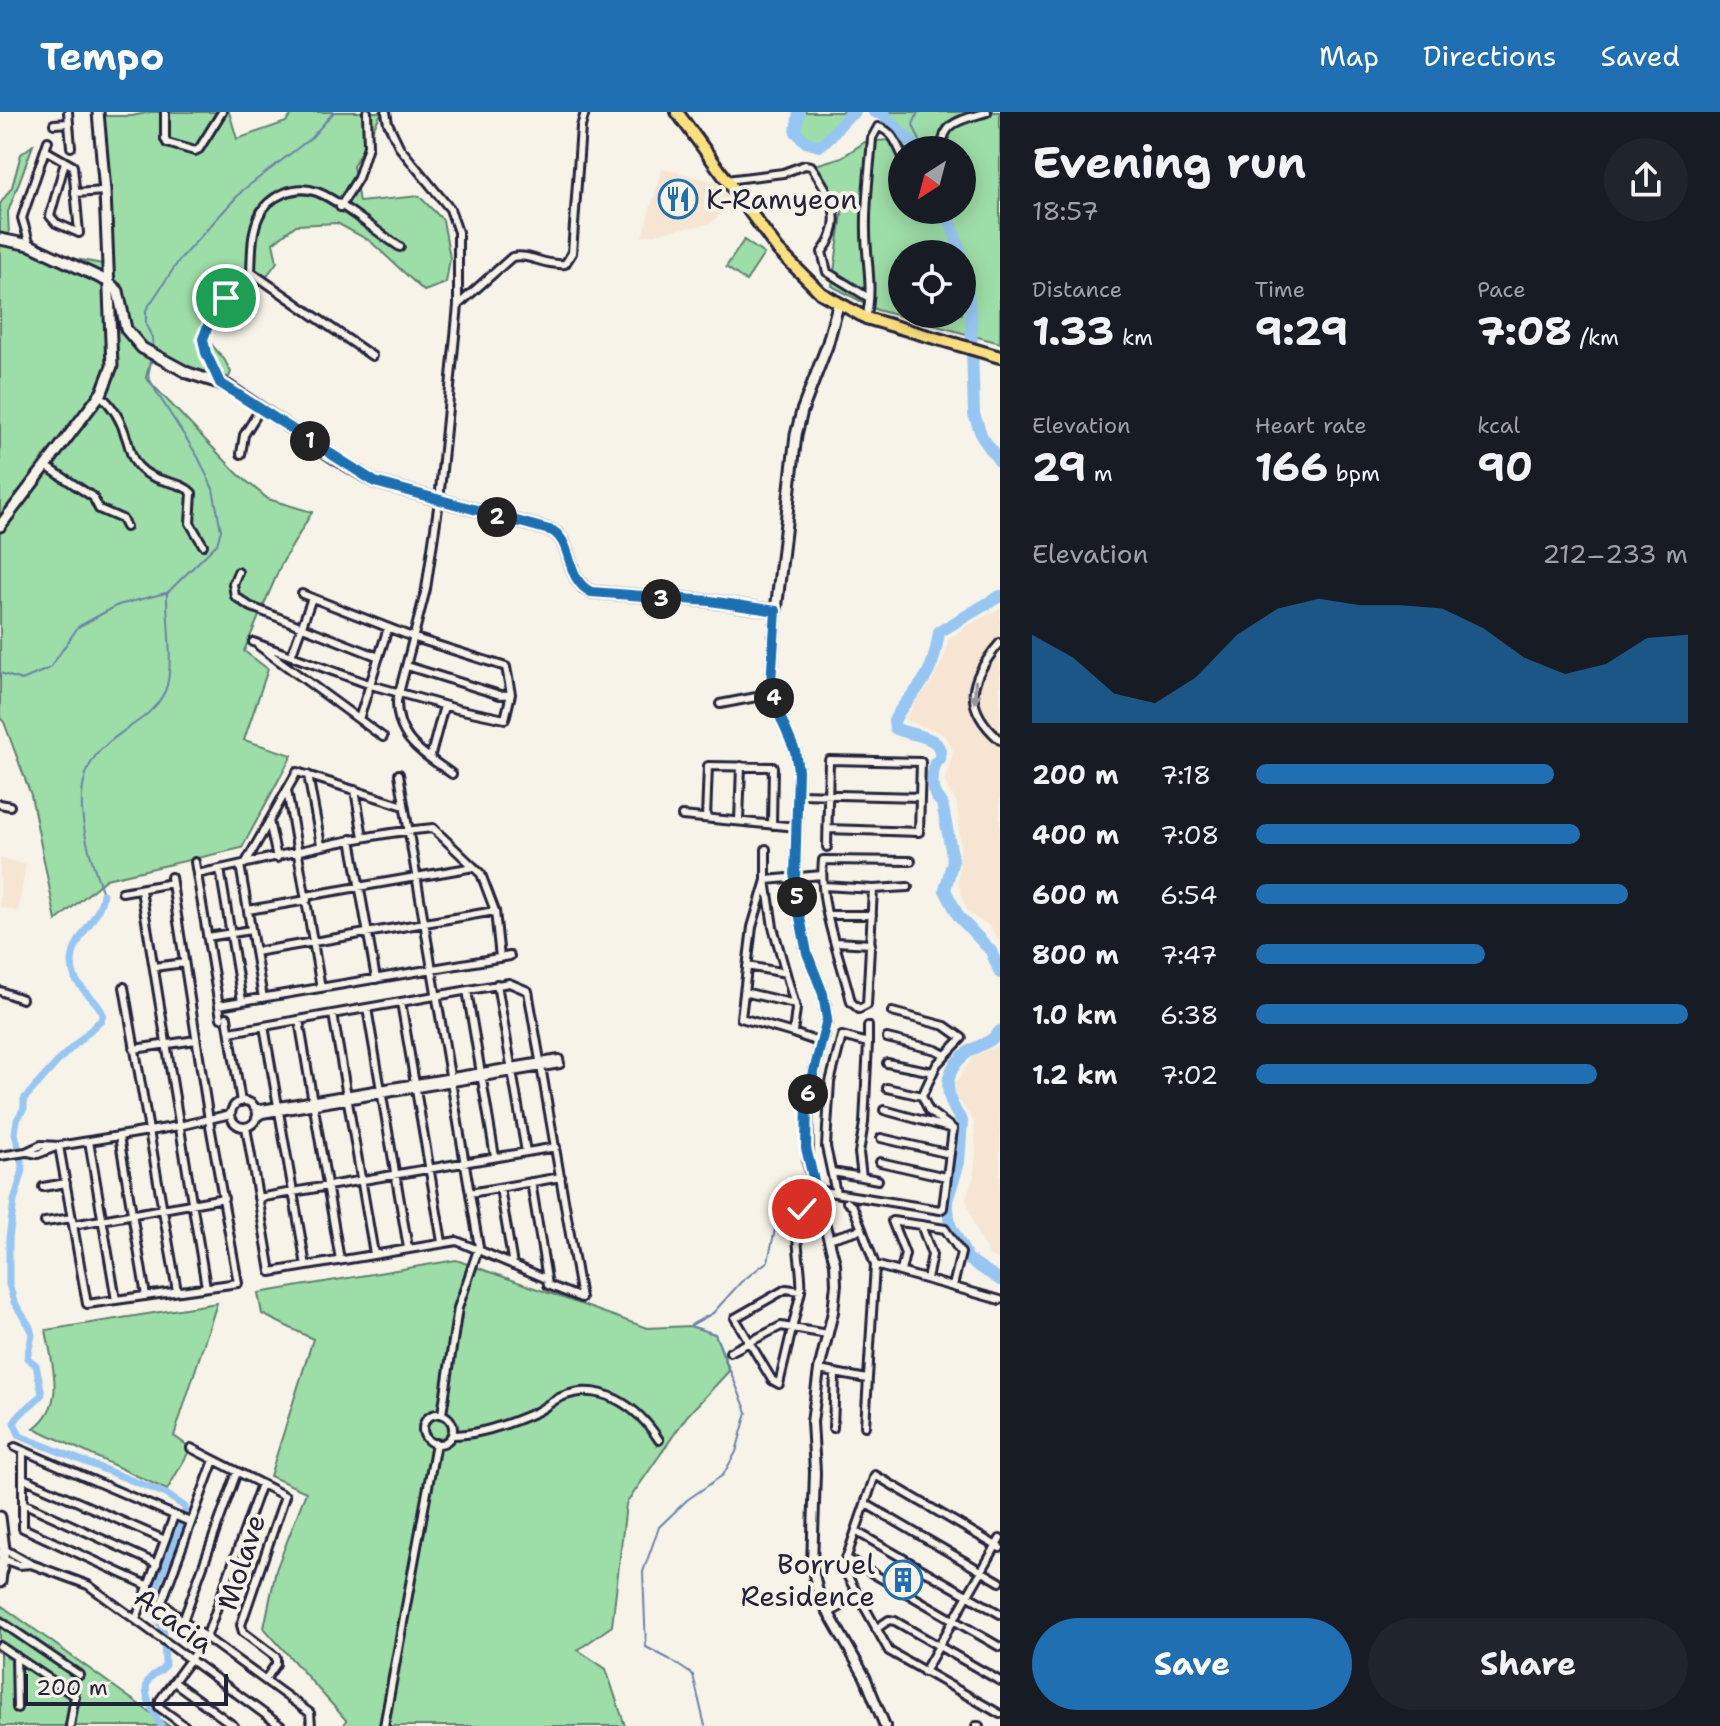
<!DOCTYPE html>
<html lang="en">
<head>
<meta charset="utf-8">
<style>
	body { margin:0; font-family:"Shantell Sans",sans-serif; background:#20242c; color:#f1f3f6; height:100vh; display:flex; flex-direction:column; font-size:30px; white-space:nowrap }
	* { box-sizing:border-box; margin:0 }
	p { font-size:26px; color:#9ea1a6 }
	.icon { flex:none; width:44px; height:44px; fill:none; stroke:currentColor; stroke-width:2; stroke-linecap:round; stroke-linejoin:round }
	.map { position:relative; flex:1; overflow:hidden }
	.side { display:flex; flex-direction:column; background:#171b24; width:720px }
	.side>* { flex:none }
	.needle { width:52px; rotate:216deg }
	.tools { position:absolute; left:888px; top:24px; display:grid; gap:16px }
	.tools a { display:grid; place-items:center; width:88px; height:88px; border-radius:50%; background:#171b24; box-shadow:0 4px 20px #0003; font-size:40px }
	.scale { position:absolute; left:24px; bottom:20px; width:204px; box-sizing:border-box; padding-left:8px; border:4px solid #22223b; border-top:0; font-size:22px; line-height:28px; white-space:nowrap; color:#22223b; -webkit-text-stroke:6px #f7f3e8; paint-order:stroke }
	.pin { position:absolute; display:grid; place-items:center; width:68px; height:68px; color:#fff; margin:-34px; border:4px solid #fff; border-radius:50%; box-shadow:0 2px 8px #0007 }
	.km { position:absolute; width:40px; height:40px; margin:-20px; border-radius:50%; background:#222; color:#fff; font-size:22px; line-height:40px; text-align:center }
	.round { display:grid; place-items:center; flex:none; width:84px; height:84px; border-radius:42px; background:#20242c }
	.headline { display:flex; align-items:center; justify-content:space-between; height:136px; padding:0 32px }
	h1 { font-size:44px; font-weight:700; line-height:60px }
	.metrics { display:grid; grid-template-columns:repeat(3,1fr); gap:12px; height:136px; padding:8px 32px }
	.metrics div { display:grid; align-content:center }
	.metrics b { font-size:40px; font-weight:700 }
	.metrics small { font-size:22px; font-weight:400 }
	.metrics p { font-size:22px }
	.chart { height:224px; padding:16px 32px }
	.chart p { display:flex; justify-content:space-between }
	.chart svg { width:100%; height:144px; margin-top:8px; fill:#1f6fb2; opacity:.7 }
	.button { display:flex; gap:16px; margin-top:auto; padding:16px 32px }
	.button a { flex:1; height:92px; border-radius:48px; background:#1f6fb2; color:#fff; font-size:32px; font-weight:700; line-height:92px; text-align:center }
	.button a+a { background:#20242c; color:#f1f3f6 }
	ul { padding:0 32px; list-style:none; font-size:26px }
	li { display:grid; grid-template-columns:128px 96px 1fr; align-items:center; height:60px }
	li i { height:20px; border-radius:10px; background:#1f6fb2 }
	header { display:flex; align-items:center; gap:48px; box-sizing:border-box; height:112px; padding:0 40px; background:#1f6fb2; color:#fff }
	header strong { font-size:38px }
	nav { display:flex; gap:44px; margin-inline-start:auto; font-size:28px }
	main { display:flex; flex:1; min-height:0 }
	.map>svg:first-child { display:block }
</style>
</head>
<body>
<header>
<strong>Tempo</strong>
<nav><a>Map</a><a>Directions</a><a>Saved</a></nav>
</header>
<main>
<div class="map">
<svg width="1000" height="1614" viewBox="0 0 1000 1614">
	<rect width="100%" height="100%" fill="#f7f3e8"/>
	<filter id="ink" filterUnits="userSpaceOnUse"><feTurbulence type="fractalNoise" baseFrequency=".0125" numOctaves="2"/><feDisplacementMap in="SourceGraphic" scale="16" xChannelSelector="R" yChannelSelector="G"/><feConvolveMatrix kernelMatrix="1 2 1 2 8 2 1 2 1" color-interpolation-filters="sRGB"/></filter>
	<g filter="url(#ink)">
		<path fill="#f7e5d4" d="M662 57 717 70 733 93 709 112 642 124Z
			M1000 496V830L989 814 967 800 958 771 960 737 957 692 944 669 953 640 949 629 939 620 904 608 917 587 930 573 946 542 948 528 965 515Z
			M0 746 26 753 18 799 0 795Z
			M1000 932V1147L990 1144 977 1122 966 1086 973 1067 976 1042 974 1009 955 984 956 971 973 945Z"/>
		<path fill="#9ddda7" stroke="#608071" stroke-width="2" fill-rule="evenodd" d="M150 0H229L237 27 286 10 294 0H382L353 54 359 90 419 84 443 108 450 146 446 171 424 179 370 129 337 111 296 113 273 131 277 150 249 188 214 210 206 226 224 247 231 260 229 265 203 263 153 238 146 266 238 362 268 387 312 400 281 453 244 539 268 557 244 628 292 643 242 736 106 767 56 809 31 683 4 610 0 606V92L12 75 21 42 33 33 8 100 9 124 53 143 103 152 93 4H132Z
			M799 0H855C840 7 834 25 819 34L806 30 796 20Z
			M874 0H1000V231L877 198 832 174 843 95 815 53 842 45 865 30 889 28 912 31 884 3ZM902 38H962V98H902ZM902 142H962V202H902Z
			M744 128 764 142 746 169 726 155Z
			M456 1148 647 1216 690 1214 715 1222 729 1259 687 1304 626 1392 612 1514 578 1538 606 1557 625 1614H344L346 1608 264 1516 276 1458 306 1380 270 1364 313 1227 262 1202 258 1181Z
			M217 1191 174 1324 191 1336 167 1378 34 1316C67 1292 52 1253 46 1218Z
			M0 1492 2 1494 169 1614H0Z"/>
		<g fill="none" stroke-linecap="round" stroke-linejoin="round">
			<path stroke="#6884a9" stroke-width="2" d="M918 0 913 13 924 38
				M153 236 152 225 146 213V198L180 147 243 78 311 26 334 0
				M0 561 22 568 50 556 78 515 118 493 166 481
				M103 782C88 738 62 668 107 632 127 614 153 605 165 579 175 556 166 506 167 481L217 432 221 418 213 377 198 345 157 281 148 264 151 249
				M691 1213 713 1201 741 1170 768 1149 778 1104
				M690 1214 715 1222 747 1300 736 1340 723 1363 687 1388 659 1415 643 1460 646 1535 669 1547 693 1563 705 1614"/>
			<path stroke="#97c6f2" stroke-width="7" d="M103 782C100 812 61 831 75 866 81 879 97 887 103 902L101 908 61 946 24 987V996L17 1008 15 1021 23 1058 14 1089 9 1126V1172L14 1190 30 1215 32 1223 27 1246 36 1253 42 1282C34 1293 20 1298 14 1311L20 1324 166 1382 185 1395V1403L153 1484 154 1501 164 1519 165 1553C161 1561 157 1559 151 1565 138 1577 155 1602 161 1614"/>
			<path stroke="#97c6f2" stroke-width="12" d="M799 0 796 20 806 30 819 34C834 25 840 7 855 0
				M874 0 884 3 919 38
				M947 98 961 142
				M962 147 971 202 974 302 982 325 1000 350
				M1000 484 939 520C936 541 932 559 918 576 909 587 900 596 894 609L895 616C911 625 944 621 940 647L935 651C932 667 929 680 942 691L953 748 945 778 959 805 991 839 1000 861
				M1000 919C990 931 986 930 973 937 942 955 942 983 962 1009L959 1050 947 1089 950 1113 968 1147 1000 1168"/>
			<defs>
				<path id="minor" d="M68 0 71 35
					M165 0V27L167 31 195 39 199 37 222 0
					M386 0 388 11 400 36 450 97 458 120V193L439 389 426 477 397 589C397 629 423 641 452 662
					M54 12 69 11
					M45 38 73 54 79 121 56 111 50 104 65 50
					M943 38C940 9 965 7 987 0
					M726 68 783 61 805 53 811 54C831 83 847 109 822 140L827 160 869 186
					M75 81 105 79
					M340 95 358 66 368 34 367 0
					M30 133 22 106 48 29
					M251 160 372 244
					M458 193 512 145C531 141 542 154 565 152L572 141 581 15 585 0
					M866 206C874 177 866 148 866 119 865 88 870 56 872 26L878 15C892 19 896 30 902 43
					M220 271C188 213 210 202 251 160 252 142 251 121 259 104 268 84 295 72 317 80 339 88 378 121 400 135
					M100 283C113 294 121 308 126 325 130 335 130 345 138 354 155 373 179 367 192 381L190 411 203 433
					M241 342 244 323 261 296
					M46 354 93 385 99 397 122 407 126 415
					M238 460 233 472 235 484 249 494 379 545
					M253 530 371 573 457 597 505 607 511 582 506 555 415 526 302 482
					M1000 531C969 567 961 594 1000 628
					M259 534 383 625
					M291 544 312 486
					M407 554 500 583 511 582
					M720 592 772 582
					M359 607 388 516
					M430 646 444 594
					M399 662 479 1135 458 1196 442 1302
					M308 663 321 733
					M287 678 321 876
					M355 678 363 725
					M798 682 920 685
					M0 692 10 694
					M682 704 797 715
					M706 706 708 654 773 655 772 713
					M269 709 277 746
					M739 709 741 654
					M351 727 376 867
					M827 735 829 648 921 650 919 720 828 717
					M766 737V768L773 815 796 897 793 921 741 906 752 815 766 768 822 763
					M195 750 221 906
					M245 752 297 660 404 694
					M240 753 263 886
					M220 757 242 889
					M197 762C276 746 353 723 433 716L481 762 495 799 500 846
					M824 774 873 777 908 775
					M873 777 867 893 859 897 851 890C841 845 818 795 823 748L911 749
					M141 778 206 1175
					M122 780 172 771
					M306 784 474 755
					M248 798 307 788
					M829 803H872
					M207 825 251 818
					M836 830 871 832
					M255 840 495 799
					M747 854 786 861
					M154 855 184 851
					M497 872 526 1040
					M124 875 177 1179
					M467 878 495 1045
					M0 879 22 887
					M744 880 795 892
					M401 890 442 1130
					M219 893 510 844
					M367 896 408 1136
					M333 902 374 1142
					M227 905 241 990
					M299 908 340 1148
					M264 914 306 1154
					M230 920 509 871 528 879 581 1186
					M793 921 821 931
					M887 926 936 938 945 943
					M134 937 196 928
					M887 951 933 960
					M887 976 922 984
					M231 1002a13 13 0 1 1 26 0a13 13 0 1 1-26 0Z
					M254 995 261 997 559 947 560 952
					M884 998 953 1017
					M256 1006 262 1002 560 952
					M246 1015 271 1160 457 1129 547 1167
					M119 1024 146 1184
					M881 1026 950 1042
					M89 1029 116 1188
					M59 1034 87 1192 238 1171 209 1008 171 765
					M28 1040 38 1042 56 1035
					M0 1044 26 1040 41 1033 59 1034 179 1014 231 1002
					M880 1050 946 1065
					M832 1060 862 1065 859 1041 864 1011 868 931
					M862 1065 878 1068
					M531 1070 548 1173 581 1186
					M43 1075 66 1071
					M500 1076 513 1153
					M816 1078 940 1098 943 1096 953 1017 929 999 922 984 937 952 962 926 945 914 892 900
					M470 1081 561 1065
					M836 1081 826 1035 827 1016 830 970 842 924 868 931V914
					M258 1086 556 1035
					M847 1090 853 1095 862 1117
					M45 1110 72 1106
					M73 1113 224 1086
					M921 1113 945 1117 961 1141 953 1174
					M828 1127 862 1117 875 1153 865 1314
					M875 1153 1000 1188
					M901 1159 905 1142 892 1109 921 1113 932 1143 927 1167
					M801 1179 786 1177 735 1206 772 1268 779 1272 801 1179C804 1157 788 1111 805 1095L820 1094
					M730 1240 781 1214 827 1222
					M819 1258 867 1267
					M423 1317a15 15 0 1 1 30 0a15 15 0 1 1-30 0Z
					M833 1316 835 1263
					M452 1323C479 1323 509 1312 534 1301 544 1297 551 1289 561 1285 601 1268 638 1295 659 1328
					M15 1335 190 1410
					M191 1336 285 1384 241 1513 243 1520 276 1545V1552L265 1568
					M23 1339V1416L149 1474
					M214 1348 162 1490 183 1509 310 1601 311 1614
					M23 1366 165 1428
					M23 1391 157 1452
					M866 1392 1000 1470
					M857 1420 1000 1502
					M1000 1436 875 1363 843 1456 889 1539 1000 1602
					M4 1437 31 1452 88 1473 281 1614
					M846 1446 1000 1535
					M3 1447 19 1453 31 1452
					M829 1501 858 1485
					M136 1507 174 1404
					M0 1509 79 1563
					M183 1509 237 1360
					M876 1517 889 1508 895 1509 1000 1569
					M0 1534 75 1584 70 1614
					M16 1544 17 1596
					M924 1560 1000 1427
					M174 1570 234 1614
					M185 1614 159 1595 160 1588 206 1526 261 1372
					M384 1614 436 1331
					M976 1614H979"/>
				<path id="tertiary" d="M776 499 771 570 777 597 795 639 798 658 795 766 797 790 807 841 823 882 827 907 807 988 808 1050 835 1151 836 1172 833 1200 819 1258 812 1310 815 1360 812 1454 819 1484 865 1565 885 1614"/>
				<path id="secondary" d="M0 127 30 133 107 169 118 179 126 217 142 236 188 261 228 274 333 345 375 370 553 419C574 433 565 467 591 480L710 489 776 499 796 323 802 299 827 234 838 193
					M0 414 102 280 112 254 105 79 98 0
					M0 1405 4 1437 0 1470"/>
				<path id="primary" d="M677 0 778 138 821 181 866 206 1000 245"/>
			</defs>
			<use href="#minor" stroke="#22223b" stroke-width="12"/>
			<use href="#tertiary" stroke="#22223b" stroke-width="14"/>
			<use href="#secondary" stroke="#22223b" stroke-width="15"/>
			<use href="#primary" stroke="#22223b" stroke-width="16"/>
			<use href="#minor" stroke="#f7f3e8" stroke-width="6"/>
			<use href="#tertiary" stroke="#f7f3e8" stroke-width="8"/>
			<use href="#secondary" stroke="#f7f3e8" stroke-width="9"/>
			<use href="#primary" stroke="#fce080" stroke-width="10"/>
		</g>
		<defs><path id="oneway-solid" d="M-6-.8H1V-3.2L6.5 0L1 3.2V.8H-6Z" transform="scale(2)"/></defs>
		<use fill="#97959a" href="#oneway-solid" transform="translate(975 580) rotate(92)"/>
	</g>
	<g fill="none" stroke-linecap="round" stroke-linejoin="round" filter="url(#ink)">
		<defs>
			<path id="route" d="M226 186 211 206 203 227 206 241 220 271 375 370 553 419C574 433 565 467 591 480L710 489 776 499 771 570 777 597 795 639 798 658 795 766 797 790 807 841 823 882 827 907 807 988 806 1036 820 1094 802 1097"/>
		</defs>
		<use href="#route" stroke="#fff" stroke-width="16"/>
		<use href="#route" stroke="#1f6fb2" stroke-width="10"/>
	</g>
	<defs>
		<symbol id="restaurant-ring" viewBox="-11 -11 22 22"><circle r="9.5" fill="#f7f3e8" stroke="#1f6fb2" stroke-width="1.5"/><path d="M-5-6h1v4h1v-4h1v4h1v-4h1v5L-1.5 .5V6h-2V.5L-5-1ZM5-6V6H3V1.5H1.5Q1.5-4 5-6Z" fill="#1f6fb2"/></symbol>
		<symbol id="building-ring" viewBox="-11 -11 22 22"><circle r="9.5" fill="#f7f3e8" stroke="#1f6fb2" stroke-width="1.5"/><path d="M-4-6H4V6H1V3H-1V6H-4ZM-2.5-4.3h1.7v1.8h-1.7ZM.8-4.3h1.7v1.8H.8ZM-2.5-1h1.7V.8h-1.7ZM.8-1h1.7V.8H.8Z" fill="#1f6fb2"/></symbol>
	</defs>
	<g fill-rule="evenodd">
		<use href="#restaurant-ring" x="656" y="65" width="44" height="44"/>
		<use href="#building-ring" x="881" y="1446" width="44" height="44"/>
	</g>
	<g text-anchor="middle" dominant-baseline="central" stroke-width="8" stroke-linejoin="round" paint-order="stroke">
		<g font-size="28" fill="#22223b" stroke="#f7f3e8" text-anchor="start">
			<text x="706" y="87">K-Ramyeon</text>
			<text x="875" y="1452" text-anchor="end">Borruel<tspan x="875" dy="32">Residence</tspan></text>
		</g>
		<g font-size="28" fill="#22223b" stroke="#f7f3e8">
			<text transform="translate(241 1450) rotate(-72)">Molave</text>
			<text transform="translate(174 1508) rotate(36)">Acacia</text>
		</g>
	</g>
</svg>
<div class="tools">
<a><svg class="needle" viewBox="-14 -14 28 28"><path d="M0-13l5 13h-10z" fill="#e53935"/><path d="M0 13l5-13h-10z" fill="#9ea1a6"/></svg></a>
<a><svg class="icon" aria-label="locate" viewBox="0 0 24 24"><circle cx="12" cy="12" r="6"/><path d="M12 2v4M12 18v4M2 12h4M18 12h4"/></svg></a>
</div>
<div class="scale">200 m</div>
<div class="pin" style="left:226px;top:186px;background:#1e9e55"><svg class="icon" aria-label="arrive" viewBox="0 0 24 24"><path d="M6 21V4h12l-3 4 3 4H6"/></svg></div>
<div class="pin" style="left:802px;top:1097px;background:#d93025"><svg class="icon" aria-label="check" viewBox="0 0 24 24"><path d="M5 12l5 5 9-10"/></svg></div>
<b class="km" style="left:310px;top:329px">1</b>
<b class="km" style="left:497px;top:405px">2</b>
<b class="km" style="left:661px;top:487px">3</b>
<b class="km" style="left:774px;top:586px">4</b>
<b class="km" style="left:797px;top:785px">5</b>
<b class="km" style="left:808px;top:982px">6</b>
</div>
<section class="side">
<div class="headline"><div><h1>Evening run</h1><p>18:57</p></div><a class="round"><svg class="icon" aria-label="share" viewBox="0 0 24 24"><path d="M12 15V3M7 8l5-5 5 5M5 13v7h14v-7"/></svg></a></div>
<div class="metrics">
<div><p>Distance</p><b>1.33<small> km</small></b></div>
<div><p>Time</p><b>9:29</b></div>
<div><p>Pace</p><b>7:08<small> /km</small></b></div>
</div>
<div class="metrics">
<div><p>Elevation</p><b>29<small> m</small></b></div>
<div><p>Heart rate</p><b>166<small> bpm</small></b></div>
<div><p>kcal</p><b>90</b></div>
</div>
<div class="chart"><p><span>Elevation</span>212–233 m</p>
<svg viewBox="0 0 160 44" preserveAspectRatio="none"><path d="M0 44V17L10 24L20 35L30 38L40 30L50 17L60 9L70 6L80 8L90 8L100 9L110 15L120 24L130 29L140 26L150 18L160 17V44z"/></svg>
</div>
<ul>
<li><b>200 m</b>7:18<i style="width:69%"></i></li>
<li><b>400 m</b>7:08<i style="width:75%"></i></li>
<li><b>600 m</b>6:54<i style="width:86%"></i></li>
<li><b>800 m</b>7:47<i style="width:53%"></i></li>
<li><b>1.0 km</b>6:38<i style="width:100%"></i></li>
<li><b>1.2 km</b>7:02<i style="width:79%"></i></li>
</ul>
<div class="button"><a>Save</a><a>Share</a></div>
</section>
</main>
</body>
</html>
